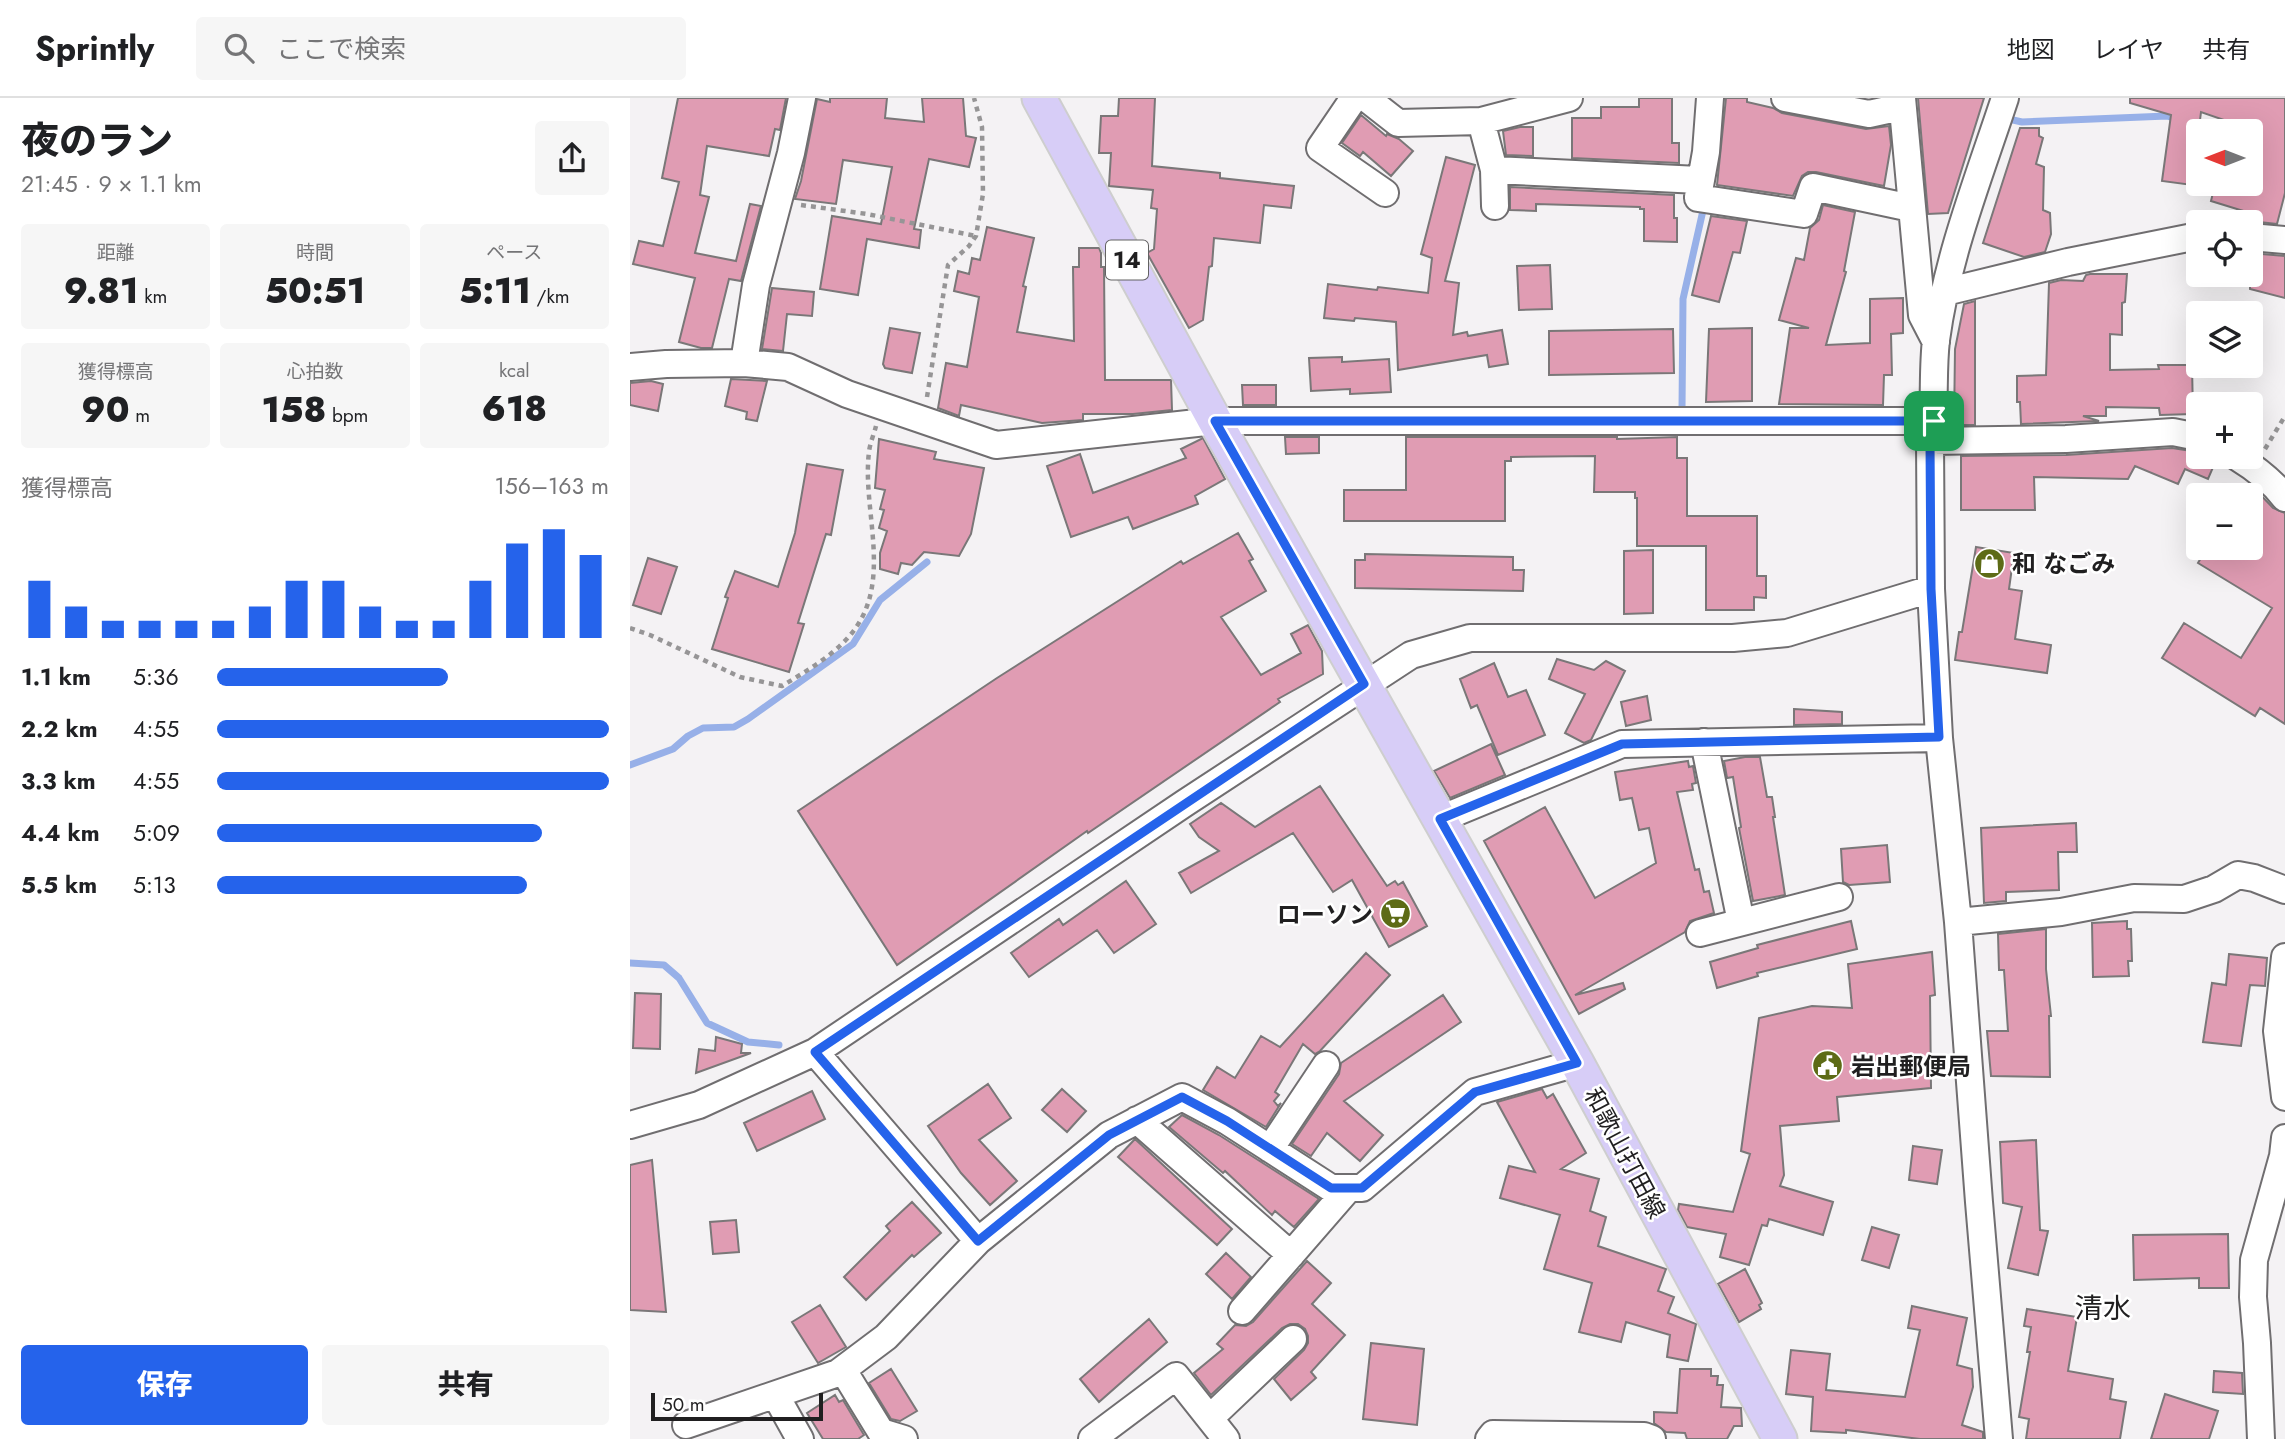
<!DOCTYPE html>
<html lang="ja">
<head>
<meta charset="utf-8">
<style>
	body { margin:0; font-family:Jost,"Noto Sans JP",sans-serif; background:#f6f6f6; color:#202124; height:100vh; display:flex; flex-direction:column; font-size:26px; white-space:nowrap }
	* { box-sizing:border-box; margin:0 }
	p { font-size:23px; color:#757577 }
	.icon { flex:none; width:38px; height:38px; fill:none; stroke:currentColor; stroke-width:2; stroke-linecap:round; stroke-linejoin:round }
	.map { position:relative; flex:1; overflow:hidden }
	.details { display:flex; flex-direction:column; background:#fff; width:630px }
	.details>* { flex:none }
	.needle { width:46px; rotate:270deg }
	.controls { position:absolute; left:1556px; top:21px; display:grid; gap:14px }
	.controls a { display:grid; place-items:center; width:77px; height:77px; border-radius:7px; background:#fff; box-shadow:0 7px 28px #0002; font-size:35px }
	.scale { position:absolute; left:21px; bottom:18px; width:172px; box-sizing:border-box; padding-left:7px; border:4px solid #201f20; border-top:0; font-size:19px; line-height:24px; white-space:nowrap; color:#201f20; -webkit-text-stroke:5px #fff; paint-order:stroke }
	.pin { position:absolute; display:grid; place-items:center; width:60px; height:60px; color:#fff; margin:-30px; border-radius:14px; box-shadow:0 4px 10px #0006 }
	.round { display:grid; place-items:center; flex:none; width:74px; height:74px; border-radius:7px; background:#f6f6f6 }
	.head { display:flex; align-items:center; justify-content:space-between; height:119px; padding:0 21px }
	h1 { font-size:38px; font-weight:800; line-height:52px }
	.figures { display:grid; grid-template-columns:repeat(3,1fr); gap:10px; height:119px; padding:7px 21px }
	.figures div { display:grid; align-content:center; border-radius:7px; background:#f6f6f6; text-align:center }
	.figures b { font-size:35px; font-weight:800 }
	.figures small { font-size:19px; font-weight:400 }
	.figures p { font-size:19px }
	.chart { height:196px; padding:14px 21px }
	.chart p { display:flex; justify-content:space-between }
	.chart svg { width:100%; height:126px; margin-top:7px; stroke:#2563eb; stroke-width:6 }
	.button { display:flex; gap:14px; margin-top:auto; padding:14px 21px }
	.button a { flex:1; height:80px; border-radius:7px; background:#2563eb; color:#fff; font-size:28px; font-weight:800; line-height:80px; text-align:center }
	.button a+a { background:#f6f6f6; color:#202124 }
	ul { padding:0 21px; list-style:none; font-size:23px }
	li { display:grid; grid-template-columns:112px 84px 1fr; align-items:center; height:52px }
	li i { height:18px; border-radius:9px; background:#2563eb }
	header { display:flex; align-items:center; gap:42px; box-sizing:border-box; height:98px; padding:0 35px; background:#fff; border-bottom:2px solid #e0e0e0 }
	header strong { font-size:33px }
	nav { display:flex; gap:38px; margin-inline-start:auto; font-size:24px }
	.search { width:490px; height:63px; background:#f6f6f6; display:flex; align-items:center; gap:18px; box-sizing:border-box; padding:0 24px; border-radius:7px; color:#757577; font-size:26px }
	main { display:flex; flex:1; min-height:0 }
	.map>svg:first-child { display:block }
</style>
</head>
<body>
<header>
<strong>Sprintly</strong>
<div class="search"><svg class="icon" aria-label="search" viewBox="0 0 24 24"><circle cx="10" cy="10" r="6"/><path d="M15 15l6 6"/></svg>ここで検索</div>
<nav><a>地図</a><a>レイヤ</a><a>共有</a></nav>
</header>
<main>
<section class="details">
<div class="head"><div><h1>夜のラン</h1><p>21:45 · 9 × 1.1 km</p></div><a class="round"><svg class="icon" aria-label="share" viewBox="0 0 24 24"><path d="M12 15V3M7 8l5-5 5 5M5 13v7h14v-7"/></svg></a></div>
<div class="figures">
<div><p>距離</p><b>9.81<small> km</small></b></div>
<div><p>時間</p><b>50:51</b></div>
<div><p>ペース</p><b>5:11<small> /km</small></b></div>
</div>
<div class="figures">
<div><p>獲得標高</p><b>90<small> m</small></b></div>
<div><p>心拍数</p><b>158<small> bpm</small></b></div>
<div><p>kcal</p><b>618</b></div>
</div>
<div class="chart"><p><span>獲得標高</span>156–163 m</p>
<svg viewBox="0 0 160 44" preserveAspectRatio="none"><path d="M5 44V24M15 44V33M25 44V38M35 44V38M45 44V38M55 44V38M65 44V33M75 44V24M85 44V24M95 44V33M105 44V38M115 44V38M125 44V24M135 44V11M145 44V6M155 44V15"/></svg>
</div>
<ul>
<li><b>1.1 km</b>5:36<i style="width:59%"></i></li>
<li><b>2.2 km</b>4:55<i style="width:100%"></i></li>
<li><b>3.3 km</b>4:55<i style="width:100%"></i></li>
<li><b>4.4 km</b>5:09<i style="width:83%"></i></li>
<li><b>5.5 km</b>5:13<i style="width:79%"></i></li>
</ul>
<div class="button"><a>保存</a><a>共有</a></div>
</section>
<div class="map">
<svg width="1655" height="1341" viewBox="0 0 1655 1341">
	<rect width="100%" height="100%" fill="#f4f2f4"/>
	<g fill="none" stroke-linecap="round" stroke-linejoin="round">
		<path stroke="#97b0e8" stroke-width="7" d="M1374 20 1392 24 1537 18 1550 22
			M1561 26 1580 33
			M1052 311 1053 201 1074 108
			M0 667 43 651 58 638 73 630 104 629 118 621 223 546 250 502 297 464
			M0 865 34 867 49 880 77 925 118 944 149 947"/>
	</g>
	<path fill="#e09cb3" stroke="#7a7778" stroke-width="2" d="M48 0H156L150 32 145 31 139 58 77 48 70 97 79 99 65 155 106 163 120 106 131 108 111 183 99 181 82 250H71L49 244 65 180 3 166 9 143 33 148 49 84 32 80Z
		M200 0H257L255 20 294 24 292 0H333L336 38 346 40 339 69 299 61 284 131 291 132 289 150 237 141 228 197 190 191 202 118 251 126 262 69 213 62 206 106 165 101 171 83 187 1 200 4Z
		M489 0H525L522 68 590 75V80L664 88 661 110 634 107 630 145 584 140 582 168 579 169 573 222 559 230 517 155 524 151 527 111 521 110 523 92 479 88 481 55H469L471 18H488Z
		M1009 0H1042V45H1049V65L942 60V20H971V9H1009Z
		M1096 0H1117V4L1143 10 1152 15 1236 31 1259 28 1261 47 1254 88 1186 74H1178L1172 78 1163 98 1087 87Z
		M1288 0H1354L1318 115 1298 116Z
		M1500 0H1655V95L1647 126 1620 123V115L1581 103 1585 86H1620V31L1571 14 1562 87 1532 83 1541 17 1500 5Z
		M731 17 756 38 757 36 769 41 783 53 761 78 733 54 730 58 712 45Z
		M890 29H903V58L876 57 873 33Z
		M1390 30H1409V38L1413 40 1406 66 1414 69 1413 112 1420 115 1421 136 1415 154 1394 159 1353 145Z
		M816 59 845 67 815 183 829 185 823 237 837 234 838 238 872 232 878 266 859 269 857 257 768 272 766 224 725 220 724 223 694 220 698 186 747 192 748 189 798 195 802 160 791 156Z
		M880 89 1044 97V120H1047V144L1014 143V111H1010V109L906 106V113L880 112Z
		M1193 107 1225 114 1214 173 1216 174 1196 247 1240 245V201L1273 200V235L1261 236 1262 277H1254L1253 307 1149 306 1160 230H1179L1149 222 1166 160 1174 162 1180 130 1189 122Z
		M1081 118 1117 123 1110 155 1103 154 1089 204 1062 197Z
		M357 129 404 140 393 188 396 189 387 234 444 243 443 169H449V150H469L471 155V169H474L475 282H541L542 312 503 316H453V322L412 325 331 307 329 318 308 310 316 265 337 269 349 199 324 193 328 173 339 176 342 160 350 162Z
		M1620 155 1655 158V200L1620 191Z
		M920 167 922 211 889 212 887 168Z
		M1460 176H1497L1495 204 1492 205V237L1480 236V272L1529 271 1528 267H1562L1563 316 1530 317 1529 310 1476 309V318H1453L1469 323 1391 326 1390 304H1387V278L1416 277 1419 185 1431 182 1453 183 1456 177Z
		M142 190 184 194 182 218 157 216 153 253 132 251Z
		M1345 203V327H1324L1325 251 1334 206Z
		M260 230 290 235 282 275 255 270 253 266Z
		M1122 230V303L1076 304 1079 231Z
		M1043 231 1044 275 919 277V233Z
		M712 259V264L759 261 761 294 720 296V291L681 293 679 260Z
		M101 281 137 283 127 323 116 321 117 314 95 308Z
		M21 283 33 286 28 313 0 307V285Z
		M612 287H646V307H613Z
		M655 339H689V355L656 356Z
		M776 339H987V341L1047 339V360H1057V418H1127V478H1136V500L1124 499V512H1076V448H1007V400H1005V394H964L965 358 881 359V363H875V423H714V392H776Z
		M573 340 595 381 565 398 568 406 503 431 498 419 441 439 417 368 450 356 463 395 556 360 551 351Z
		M249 341 306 354 304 361 354 370 341 436 329 458 294 454 282 467 271 465 268 476 250 471V455L257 433 249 430 254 412 250 411 255 392 245 390Z
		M1542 350 1568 354V359L1587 360 1578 381 1555 371 1548 386 1505 368 1498 381 1404 379 1405 412H1331V358L1436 357Z
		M177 366 213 372 201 437 196 436 168 525 174 526 159 574 82 551 98 500 95 499 105 473 148 489 165 435Z
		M1624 390 1643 410 1655 415V626L1630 610 1625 618 1532 560 1554 525 1611 560 1642 510 1568 465 1577 450H1620V394Z
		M608 435 623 461 619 463 636 493 591 519 631 577 671 555 661 536 678 527 692 553 693 576 648 601 650 604 458 735 457 733 267 867 168 713 367 580 551 463 553 466Z
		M1346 449 1384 455 1379 491 1392 493 1385 541 1421 547 1417 575 1325 562 1329 534H1332Z
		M1023 452V515L994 516V453Z
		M735 456 883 459V472H894L893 493 725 490V462H735Z
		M18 460 47 469 31 516 3 507Z
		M927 561 964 572 976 563 995 573 961 642 954 645 935 635 955 596 919 581Z
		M864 565 878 599 896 592 915 637 868 657 847 607 841 610 830 581Z
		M1017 598 1021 622 996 628 991 604Z
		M1164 611 1212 614V626L1164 627Z
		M861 646 875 677 820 700 804 673Z
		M1115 659H1130L1137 699H1142L1145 719H1143L1155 797 1123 803 1109 730 1111 729 1103 679 1097 680 1094 663Z
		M1058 663 1059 669 1063 668 1066 685 1062 686 1063 692 1047 694 1065 772 1069 771 1074 794 1079 793 1084 815 1060 823 1055 834 945 897 993 885 995 891 949 916 854 743 915 709 965 800 1026 765 1019 730 1009 732 1002 700 990 702 985 674Z
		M690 688 757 788 765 783 768 787 773 784 797 828 759 849 722 782 703 794 663 735 561 795 549 775 589 753 569 739 560 726 591 705 625 729Z
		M1446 725 1447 754H1428L1429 792 1376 794V803L1354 805 1351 730Z
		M1257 747 1260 784 1219 787 1213 784 1211 751Z
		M496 783 526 826 484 855 467 832 399 879 381 855 429 821 433 827Z
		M1221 823 1227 851 1127 875 1128 878 1087 890 1080 864 1128 850 1127 847Z
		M1497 823V831H1501L1502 863H1498L1499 878 1463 879 1462 825Z
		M1416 831V871L1421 918H1419L1420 979 1361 978 1357 933H1378L1374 872H1369L1368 836Z
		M1302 854 1305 897 1300 898 1301 990 1207 999 1209 1023 1150 1028 1154 1077 1150 1088 1203 1104 1193 1137 1139 1121 1137 1128 1132 1127 1119 1167 1090 1159 1096 1136 1057 1129 1048 1112 1049 1106 1103 1114 1120 1056 1111 1053 1129 920 1182 908 1222 910 1218 866Z
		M736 855 760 877 690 953 685 956 673 946 645 994 649 997 644 1003 648 1008 651 1005 636 1029 573 992 587 969 605 980 631 938 650 949Z
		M1599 856 1637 860 1635 888 1620 887 1611 948 1573 944 1582 885 1596 887Z
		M5 895 31 896 30 951 3 950Z
		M813 897 831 924 714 1003 753 1037 730 1063 697 1035 681 1058 662 1046 709 976 711 965Z
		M86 939 112 946 111 955H121L66 975 69 951 85 953Z
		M358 986 381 1020 349 1042 387 1083 360 1107 331 1075 298 1028Z
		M432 991 456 1013 437 1034 412 1012Z
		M912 991 917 1000 923 996 956 1055 931 1071 969 1081 960 1113 976 1119 968 1148 1036 1171 1028 1193 1044 1199 1038 1215 1066 1226 1058 1263 1037 1259 1040 1237 996 1224 991 1244 949 1234 962 1185 914 1171 930 1117 870 1100 879 1068 905 1074 867 1004Z
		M182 993 195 1021 127 1053 114 1025Z
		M552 1017 589 1037 689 1101 664 1129 645 1113 642 1117 595 1073 593 1075 539 1029Z
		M505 1041 602 1131 587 1147 488 1059Z
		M1406 1042 1410 1132 1418 1133 1408 1177 1378 1170 1392 1109 1373 1105 1370 1044Z
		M1283 1048 1312 1052 1307 1086 1279 1082Z
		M22 1062 36 1214 0 1212V1067Z
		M282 1104 311 1135 284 1159 282 1157 236 1202 214 1179 260 1133 256 1128Z
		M106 1122 109 1154 83 1156 80 1124Z
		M1242 1129 1269 1137 1259 1170 1232 1162Z
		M1598 1136 1599 1190H1569V1180L1504 1182 1503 1137Z
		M596 1155 621 1179 602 1201 576 1176Z
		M677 1163 701 1185 682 1206 715 1237 681 1274 686 1280 661 1302 644 1281 674 1252 678 1245V1238L675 1231 668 1226H660L652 1230 581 1297 564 1275 593 1251 587 1246 605 1227 616 1228 623 1224Z
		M1115 1171 1132 1205 1129 1207 1131 1211 1109 1224 1088 1186Z
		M190 1207 216 1249 188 1265 162 1224Z
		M1282 1208 1337 1220 1327 1267 1342 1271 1343 1289 1332 1327 1353 1334V1341H1290L1216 1332V1335L1181 1333 1183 1299 1156 1296 1161 1252 1200 1256 1196 1292 1275 1299 1290 1232 1278 1230Z
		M1397 1211 1447 1219 1438 1273 1483 1281 1480 1301 1496 1304 1490 1341H1396L1399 1321 1389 1319 1400 1254H1397L1401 1229 1394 1228Z
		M519 1221 537 1244 469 1304 450 1281Z
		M741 1245 794 1251 787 1327 733 1321Z
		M261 1271 287 1313 270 1323 261 1321 239 1285Z
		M1050 1271H1081V1278H1088L1087 1287H1093L1091 1309 1111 1310 1112 1328H1104L1097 1341H1057L1055 1335 1036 1334 1024 1325V1314L1047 1315Z
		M1584 1273 1612 1275 1613 1296 1583 1294Z
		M1535 1296 1588 1313 1579 1341H1521Z
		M205 1297 209 1304 213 1302 234 1337 228 1341H193L177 1315Z"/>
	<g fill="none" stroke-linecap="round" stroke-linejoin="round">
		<defs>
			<path id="minor" d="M724 0 690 50 755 95
				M736 0 768 25 851 23 939 0
				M1155 0 1239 16 1271 9
				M1272 0 1292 217 1306 244
				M851 23 864 72 865 108
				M864 72 1069 82
				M1068 99 1076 54 1080 0
				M1068 100 1174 116 1183 89 1281 110
				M1620 139 1655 142
				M1315 194 1438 164 1568 138
				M114 265 126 187 161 55 172 0
				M0 269 36 266 114 265 158 269 217 296 366 347 585 323H1304
				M1300 343 1436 341 1543 334 1568 339
				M1607 359C1625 370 1642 383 1655 400
				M1074 644 1111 824
				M810 721 992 646 1309 640
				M1328 824 1431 814 1504 800 1554 801 1584 791 1608 777 1624 780 1655 792
				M1070 835 1209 799
				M1655 859 1647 933 1655 999
				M185 954 348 1143
				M507 1022 661 1157
				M0 1027 69 1007 185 954 555 705 781 557 840 540H1103L1157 535 1301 491
				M640 1051 696 967
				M612 1213 719 1090
				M213 1272 251 1334 274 1341
				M146 1298 170 1341
				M580 1320 663 1241
				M56 1327 208 1275 256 1239 348 1143 479 1037 552 999 597 1023 701 1090H732L845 994 947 965
				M462 1341 546 1278 596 1341
				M859 1341 863 1336 1014 1338 1022 1341
				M1369 1341 1349 1104 1328 824 1309 640 1301 491 1300 343C1306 310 1302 276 1306 242 1317 159 1349 79 1375 0
				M1631 1341 1627 1245 1623 1199 1624 1162 1653 1058 1655 1040"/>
			<path id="major" d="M409 0 585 323 947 965 1150 1341"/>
		</defs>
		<use href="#minor" stroke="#706e70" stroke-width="30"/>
		<use href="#major" stroke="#cecece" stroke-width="37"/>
		<path stroke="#969596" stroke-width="4.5" stroke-dasharray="5 5" stroke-linecap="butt" d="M171 107 237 116 346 138
			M297 299 318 167 339 148 346 138 353 96 352 29 344 0
			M1635 351 1655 318
			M0 530 20 537 110 579 152 588C178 572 210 554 227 528 261 477 232 410 239 354 240 345 244 336 246 328"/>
		<use href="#minor" stroke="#fff" stroke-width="26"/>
		<use href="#major" stroke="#d7cdf7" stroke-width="33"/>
	</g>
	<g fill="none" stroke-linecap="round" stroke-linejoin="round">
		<defs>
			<path id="route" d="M585 323H1304L1300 343 1301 491 1309 639 992 646 810 721 947 965 845 994 732 1090H701L597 1023 552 999 479 1037 348 1143 185 954 734 586Z"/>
		</defs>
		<use href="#route" stroke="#fff" stroke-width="14"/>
		<use href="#route" stroke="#2563eb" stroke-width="9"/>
	</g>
	<defs>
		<symbol id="shop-disc" viewBox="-11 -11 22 22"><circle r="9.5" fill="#5d6b16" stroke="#fff"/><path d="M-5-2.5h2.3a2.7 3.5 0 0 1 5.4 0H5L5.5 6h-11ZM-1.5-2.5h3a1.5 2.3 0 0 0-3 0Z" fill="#fff"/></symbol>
		<symbol id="supermarket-disc" viewBox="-11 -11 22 22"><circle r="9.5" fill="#5d6b16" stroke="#fff"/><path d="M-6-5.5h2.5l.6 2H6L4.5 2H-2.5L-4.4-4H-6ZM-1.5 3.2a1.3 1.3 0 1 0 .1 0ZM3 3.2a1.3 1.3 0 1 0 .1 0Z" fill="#fff"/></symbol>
		<symbol id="civic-disc" viewBox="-11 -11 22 22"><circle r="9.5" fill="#5d6b16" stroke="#fff"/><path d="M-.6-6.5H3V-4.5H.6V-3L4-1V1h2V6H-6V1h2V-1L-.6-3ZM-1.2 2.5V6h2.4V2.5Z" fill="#fff"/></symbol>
	</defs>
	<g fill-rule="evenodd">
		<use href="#shop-disc" x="1342" y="448" width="35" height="35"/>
		<use href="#supermarket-disc" x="748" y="798" width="35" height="35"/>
		<use href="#civic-disc" x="1180" y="950" width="35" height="35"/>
	</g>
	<g text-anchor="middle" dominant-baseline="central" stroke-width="5" stroke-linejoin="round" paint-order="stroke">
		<rect fill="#fff" stroke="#636263" stroke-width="2" x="476" y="142.5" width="42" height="39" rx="5"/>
		<g font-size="23" font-weight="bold" fill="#201f20">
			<text x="497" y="162">14</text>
		</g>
		<g font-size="24" font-weight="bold" fill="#201f20" stroke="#fff" text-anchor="start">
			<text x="1382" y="465">和 なごみ</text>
			<text x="743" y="816" text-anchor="end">ローソン</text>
			<text x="1221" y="968">岩出郵便局</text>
		</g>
		<g font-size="24" fill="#201f20" stroke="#fff">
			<text transform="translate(995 1055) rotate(62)">和歌山打田線</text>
		</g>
		<g font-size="28" fill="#201f20" stroke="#fff">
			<text x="1473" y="1210">清水</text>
		</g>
	</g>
</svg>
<div class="controls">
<a><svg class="needle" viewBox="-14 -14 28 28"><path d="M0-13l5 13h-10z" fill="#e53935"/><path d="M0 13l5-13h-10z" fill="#757577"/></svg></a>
<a><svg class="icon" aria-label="locate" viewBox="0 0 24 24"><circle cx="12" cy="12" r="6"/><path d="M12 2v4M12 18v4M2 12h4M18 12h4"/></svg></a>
<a><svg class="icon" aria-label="layers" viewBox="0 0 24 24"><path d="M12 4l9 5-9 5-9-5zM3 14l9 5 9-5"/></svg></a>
<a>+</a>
<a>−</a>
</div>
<div class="scale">50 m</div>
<div class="pin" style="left:1304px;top:323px;background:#1e9e55"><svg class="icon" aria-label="arrive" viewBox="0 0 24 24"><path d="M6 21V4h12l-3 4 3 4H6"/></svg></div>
</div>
</main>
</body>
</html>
